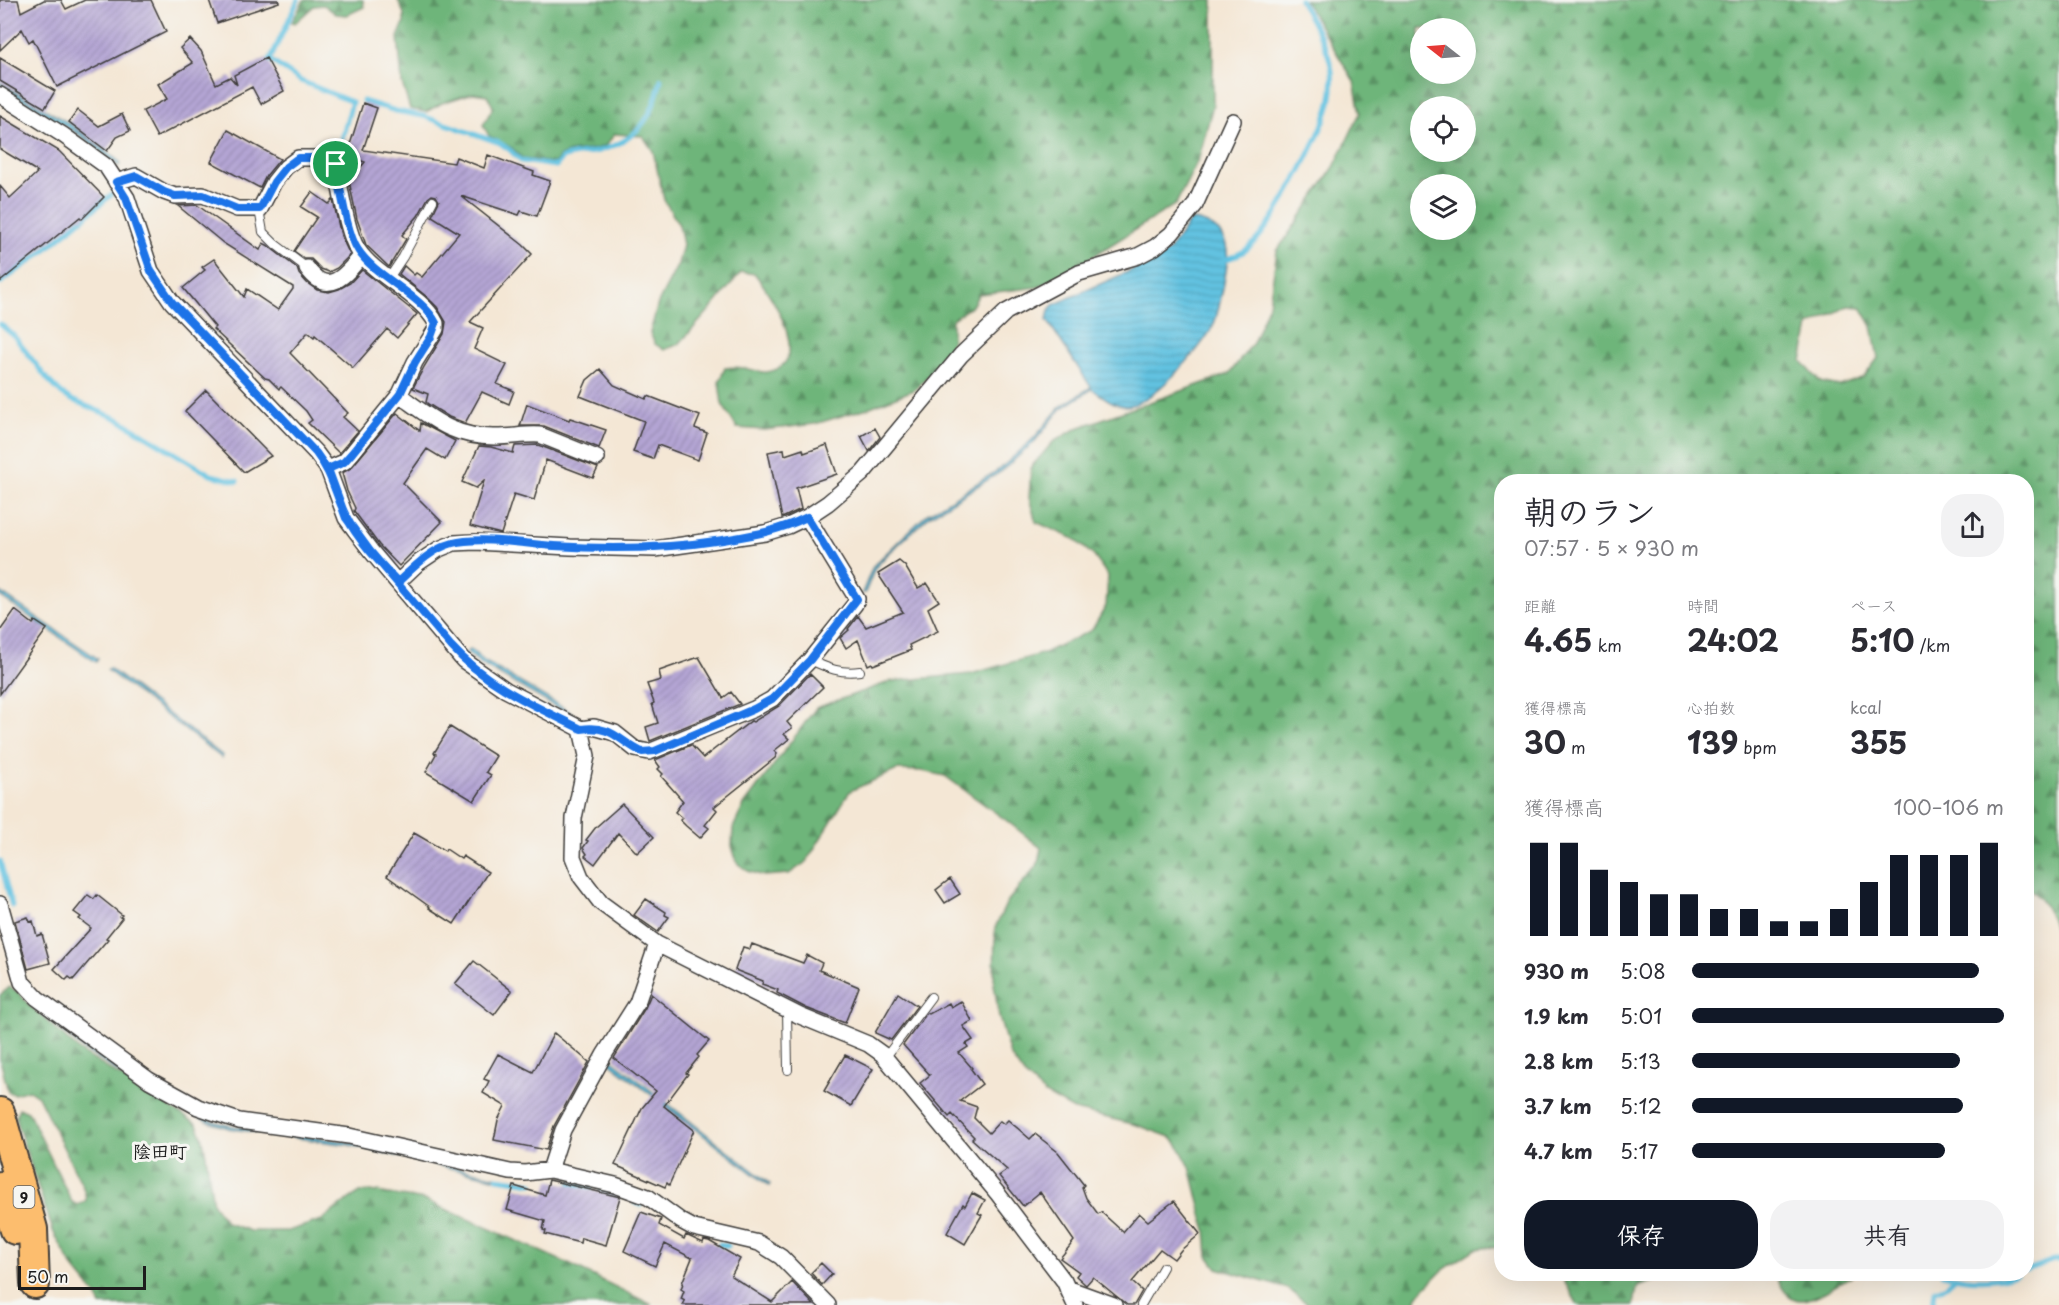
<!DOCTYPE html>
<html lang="ja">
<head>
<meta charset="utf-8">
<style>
	body { margin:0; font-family:"Playpen Sans","Klee One",sans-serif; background:#f2f2f3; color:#2b2b33; height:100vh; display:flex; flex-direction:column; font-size:22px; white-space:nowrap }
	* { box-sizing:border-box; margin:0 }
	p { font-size:20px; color:#7c7c81 }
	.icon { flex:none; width:33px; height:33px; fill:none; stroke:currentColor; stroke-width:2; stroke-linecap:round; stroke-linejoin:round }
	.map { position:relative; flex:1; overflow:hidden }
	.panel { position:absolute; left:1494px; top:474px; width:540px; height:807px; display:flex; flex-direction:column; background:#fff; border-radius:24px; box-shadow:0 6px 24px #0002 }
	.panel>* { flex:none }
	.needle { width:39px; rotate:287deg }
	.tools { position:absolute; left:1410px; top:18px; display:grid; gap:12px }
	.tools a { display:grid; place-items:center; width:66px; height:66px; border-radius:50%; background:#fff; box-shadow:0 6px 24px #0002; font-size:30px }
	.scale { position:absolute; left:18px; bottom:15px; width:128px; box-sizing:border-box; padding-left:6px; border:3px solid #1c1c1c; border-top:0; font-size:16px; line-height:21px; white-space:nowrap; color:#1c1c1c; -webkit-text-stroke:4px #f6f6f2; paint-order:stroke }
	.pin { position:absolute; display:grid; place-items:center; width:51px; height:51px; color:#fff; margin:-26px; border:3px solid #fff; border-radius:50%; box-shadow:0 2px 6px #0007 }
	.round { display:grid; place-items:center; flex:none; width:63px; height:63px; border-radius:24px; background:#f2f2f3 }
	.summary { display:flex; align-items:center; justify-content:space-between; height:102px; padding:0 30px }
	h1 { font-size:33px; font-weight:700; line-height:45px }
	.stats { display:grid; grid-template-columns:repeat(3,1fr); gap:9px; height:102px; padding:6px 30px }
	.stats div { display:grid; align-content:center }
	.stats b { font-size:30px; font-weight:700 }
	.stats small { font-size:16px; font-weight:400 }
	.stats p { font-size:16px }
	.chart { height:168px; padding:12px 30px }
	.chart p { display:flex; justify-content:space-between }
	.chart svg { width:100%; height:108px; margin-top:6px; stroke:#111827; stroke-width:6 }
	.cta { display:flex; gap:12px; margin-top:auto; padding:12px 30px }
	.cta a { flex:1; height:69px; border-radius:24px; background:#111827; color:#fff; font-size:24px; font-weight:700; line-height:69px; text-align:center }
	.cta a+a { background:#f2f2f3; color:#2b2b33 }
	ul { padding:0 30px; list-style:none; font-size:20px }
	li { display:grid; grid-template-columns:96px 72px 1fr; align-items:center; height:45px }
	li i { height:15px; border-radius:8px; background:#111827 }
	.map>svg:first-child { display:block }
</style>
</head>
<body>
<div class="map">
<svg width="2059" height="1305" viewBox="0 0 2059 1305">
	<defs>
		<pattern id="forest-firs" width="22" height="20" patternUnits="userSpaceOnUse" patternTransform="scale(1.5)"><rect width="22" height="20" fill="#6eb57a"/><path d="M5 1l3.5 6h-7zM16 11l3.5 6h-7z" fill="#5a9263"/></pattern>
		<pattern id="water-rules" width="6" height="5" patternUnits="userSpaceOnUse" patternTransform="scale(1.5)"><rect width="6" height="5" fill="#62c2e1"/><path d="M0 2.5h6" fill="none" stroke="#54a6c0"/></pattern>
		<pattern id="building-hatch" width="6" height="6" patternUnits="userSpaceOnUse" patternTransform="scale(1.5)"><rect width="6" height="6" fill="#b4a5d4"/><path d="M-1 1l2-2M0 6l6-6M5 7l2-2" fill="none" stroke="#9a8db5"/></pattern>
	</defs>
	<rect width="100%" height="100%" fill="#f6f6f2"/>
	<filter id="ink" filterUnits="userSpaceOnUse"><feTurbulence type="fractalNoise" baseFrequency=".0167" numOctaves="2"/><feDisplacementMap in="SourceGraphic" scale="12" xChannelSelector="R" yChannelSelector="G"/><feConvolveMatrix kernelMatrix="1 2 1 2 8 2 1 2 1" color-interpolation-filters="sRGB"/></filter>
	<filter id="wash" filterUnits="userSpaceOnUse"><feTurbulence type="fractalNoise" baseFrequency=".008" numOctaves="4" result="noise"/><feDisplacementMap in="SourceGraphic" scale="24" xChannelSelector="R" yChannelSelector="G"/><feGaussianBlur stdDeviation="1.35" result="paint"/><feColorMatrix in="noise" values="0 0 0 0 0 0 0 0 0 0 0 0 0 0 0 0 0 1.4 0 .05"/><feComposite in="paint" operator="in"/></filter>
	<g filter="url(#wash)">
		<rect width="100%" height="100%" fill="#f4e7d5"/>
		<path fill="url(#forest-firs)" stroke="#45684b" stroke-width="1.5" fill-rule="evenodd" d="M304 0H363L364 7 347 15 336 14 324 5 314 6 295 23 292 22Z
			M398 0H1213V105L1199 158 1176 204 1076 267 1039 287 979 294 972 306 952 319V341L944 358 916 389 868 408 815 424 764 430 737 428 722 404 719 382 725 368C731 367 738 367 744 368 750 369 760 373 767 372 816 364 771 294 755 274L741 272 716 303 679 344 664 350 655 344 650 333 658 303 678 264 683 245 679 225 664 200 653 151 643 136 615 134 605 146 595 149 570 152 560 156 555 163 523 159 512 148 489 136 483 125 493 107 487 95 473 93 442 103 426 112 410 109 402 83 398 37 404 23V14Z
			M1304 0H2059V948C2053 924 2048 901 2027 887L2026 482H1502L1501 1249 1491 1247 1475 1249 1443 1270 1417 1296 1414 1305H1309L1288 1289 1217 1268 1208 1256 1206 1230 1190 1167 1178 1145 1170 1137 1137 1125 1074 1110 1045 1094 1024 1075 1010 1055 999 1017 994 984 995 928 1007 902 1038 864 1041 848 1007 821 945 776 922 771 897 770 850 791 806 862 789 874 764 876 748 871 737 863 732 846 733 828 744 805 816 708 892 681 971 674 1044 653 1092 630 1106 606 1108 576 1094 556 1074 539 1036 522 1029 498 1031 467 1053 442 1077 428 1229 374 1253 343 1269 304 1277 251 1334 167 1360 113 1354 81ZM1420 28H1466V74H1420ZM1420 106H1466V152H1420ZM1466 184V230H1420V184ZM1848 306 1861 307 1872 326 1878 358 1864 377 1840 386 1820 382 1802 361 1809 326Z
			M10 987 18 992 29 1005 81 1052 197 1124 202 1136 206 1155 213 1204 227 1223 250 1231H288L322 1220 346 1201 360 1192 371 1191 425 1200 571 1265 652 1305H101L95 1294 72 1266 53 1231 17 1124 16 1115 19 1108 28 1112 30 1115 72 1202 77 1205 85 1202 86 1198 83 1187 38 1096 29 1090 14 1094 8 1092 0 1059V995Z
			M1560 1274H1679L1637 1287 1634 1305H1578Z
			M1775 1274H1854C1841 1282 1810 1305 1795 1299 1784 1295 1780 1283 1775 1274Z"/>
		<path fill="url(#water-rules)" stroke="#3f6f7e" stroke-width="1.5" d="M0 83 67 122 121 163 119 166 78 134 0 86Z
			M1195 220C1235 229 1229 257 1223 288 1220 301 1218 317 1212 328 1201 349 1150 407 1125 406 1113 405 1101 395 1092 389L1061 409 1035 441 1002 471 929 516 886 556 875 568 865 593H862L873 566 927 514 1000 469 1034 438 1060 407 1091 387 1047 320 1049 310 1053 305 1161 257 1169 250 1190 221Z
			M0 592 98 659 96 662 0 596Z
			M470 649 484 661 572 713 571 716 481 664 467 652Z
			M109 668 223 756 222 758 107 670Z
			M34 1002 85 1047 162 1096 213 1121 232 1126 350 1142 502 1178V1180L349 1145 232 1129 209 1122 157 1097 83 1049 32 1004Z
			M611 1059 770 1184 769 1186 609 1062Z"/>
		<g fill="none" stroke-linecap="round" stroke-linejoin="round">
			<path stroke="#62c2e1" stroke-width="5" d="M298 0 270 60 301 81 352 102 338 153
				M363 101 396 111 423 116 500 143 510 150 521 161 556 166 562 158C573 153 586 154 598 151 638 141 653 117 661 79
				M1223 261C1231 257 1240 255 1247 249 1272 230 1323 134 1330 103 1332 94 1333 80 1332 71 1329 46 1311 22 1300 0
				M0 283 40 254 111 195
				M0 324 14 336 48 380 62 394 72 400 118 419 211 475 237 481
				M0 861 12 906
				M497 1178 532 1183
				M571 1183 592 1187
				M601 1189 617 1194
				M635 1203 641 1205
				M720 1244 728 1246
				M2026 1270 2054 1260H2059
				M1942 1274C1967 1281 1991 1283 2016 1274
				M1933 1305 1935 1290 1946 1286 1956 1277"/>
		</g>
		<g id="blocks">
			<path fill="url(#building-hatch)" d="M0 0H18L21 12 44 0H61L66 9 85 0H151L166 32 57 87 33 39 29 42 22 29 0 50Z
				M209 0H278L279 2 217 23Z
				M190 39 201 51 216 84 230 77 237 85 234 75 266 58 284 91 261 104 252 87 157 137 143 111 167 99 158 84 193 63 180 48Z
				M0 58 55 91 45 108 0 81Z
				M363 103 377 108 363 150 454 163 456 157 484 168 488 155 534 172 533 175 550 181 537 216 521 211 519 215 461 196 523 245 532 254 470 322 483 328 474 349 507 365 497 384 514 391 509 404 482 392 465 423 449 417 428 404 426 402 428 394 413 388 424 367 444 334 446 322 437 307 427 297 399 274 404 266 414 275 416 273 422 277 459 233 432 216 439 201 436 196 432 195 428 198 418 216 402 235 406 239 389 267 366 245 357 219 349 181 365 162 341 154 342 148H349Z
				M78 110 99 126 122 114 130 131 117 137 107 151 69 122Z
				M0 116 59 151 104 197 82 219 80 217 0 282V186L10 198 38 172 0 149Z
				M228 130 280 159 266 176 260 188 211 162Z
				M312 192 329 204 333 200 341 236 350 255 337 268 329 272 321 269 311 259H305L294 251 317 217 301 207Z
				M197 205 260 250 263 243 267 245 297 268 299 274 307 283 317 290 329 292 339 289 350 283 362 270 417 314 397 338 387 329 353 368 315 335 314 337 308 332 290 353 348 413 343 417 358 431 339 453 308 423 312 420 306 411 281 387 279 389 269 379 265 378 213 329 215 327 183 288 205 270 202 267 214 259 244 297 247 289 278 310 293 289V287L223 243 178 206Z
				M600 369 614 385 646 399 648 396 700 416 695 428 707 433 698 460 658 445 653 459 633 452 644 421 580 396 587 380Z
				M206 390 271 456 244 472 185 411Z
				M527 404 569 420 570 418 606 430 599 448 544 426H520Z
				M397 413 420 431 421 423 455 441 445 460 427 449 403 483 442 522 399 566 379 545 354 511 355 508 347 491 342 473 351 468Z
				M875 428 880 437 869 451 861 436Z
				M538 445 598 468 593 478 546 460 534 500 514 494 501 534 470 526 484 481 476 488 462 482 479 446 491 447 513 453 515 446Z
				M827 445 837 474 796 488 801 509 782 518 768 452 784 449 785 455 803 449 804 453Z
				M899 561 905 566 918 588 927 583 939 601 928 608 938 631 909 645 911 650 873 665 872 663 868 665 858 640 846 648 840 638 849 630 848 629 858 616 866 627 903 612 878 574Z
				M15 610 33 624 35 621 47 629 0 694V631Z
				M699 657 723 698 731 692 740 704 650 741 646 727 658 723 652 704 654 703 647 684 661 680 659 671Z
				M810 674 823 687 787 722 792 728 784 734 789 739 774 751 777 754 775 758 714 807 717 810 705 825 709 828 700 838 686 826 680 820 682 818 675 812 683 801 661 776 663 774 658 769 660 767 655 760 691 745 703 758 751 721 753 722 779 706Z
				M450 727 496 756 486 772 491 775 474 801 426 772 436 754 434 753Z
				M622 804 654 837 637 853 618 833 595 864 585 856 587 854 583 848 588 841 586 840 596 827Z
				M414 833 445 851 446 849 461 859 463 856 488 872 454 924 429 908 430 907 387 876Z
				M950 879 960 894 945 903 936 890Z
				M88 895 94 899 97 895 122 915 120 917 122 918 106 938 108 939 73 980 69 977 66 980 54 969 91 928 79 919 81 917 74 912Z
				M646 899 666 912 665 915 669 917 658 932 634 915Z
				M28 917 30 922 33 921 37 936 42 934 50 963 28 969 15 921Z
				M752 944 803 963 807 955 822 963 819 970 859 987 845 1023 806 1008 777 993 778 990 762 984 763 981 735 970 743 947 750 949Z
				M474 961 512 991 494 1015 455 984Z
				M898 993 917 1006 891 1040 875 1033Z
				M651 994 709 1041 697 1055 699 1057 686 1073 688 1074 664 1106 694 1130 669 1185 667 1183 665 1187 615 1165 642 1108 656 1091 614 1058 645 1008Z
				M961 1001 972 1021 963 1026 973 1040 966 1044 968 1047 959 1053 972 1068 971 1069 982 1084 960 1101 977 1107 974 1118 989 1133 1000 1121 1004 1124 1008 1120 1030 1139 1035 1134 1058 1152 1084 1185 1082 1187 1086 1198 1098 1214 1101 1212 1123 1232 1139 1213 1148 1221 1174 1201 1200 1234 1181 1250 1174 1259 1160 1249 1132 1282 1142 1291 1134 1305H1127L1093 1277 1086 1285 1076 1276 1079 1272 1060 1258 1074 1241 1040 1192 1023 1206 999 1176 1007 1170 972 1139 974 1137 952 1114 949 1117 920 1083 930 1075 903 1045 927 1013 929 1014 949 1003 951 1007Z
				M554 1033 589 1062 554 1126 546 1150 494 1140 498 1120 505 1106 483 1093 489 1081 484 1079 498 1054 533 1072Z
				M845 1055 873 1069 851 1106 824 1091Z
				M549 1180 620 1197 606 1245 581 1238 580 1243 545 1234 546 1231 543 1230 545 1221 507 1210 514 1186 545 1195Z
				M972 1193 985 1200 978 1213 982 1215 965 1244 947 1233 963 1204 965 1206Z
				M641 1212 661 1219 659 1225 684 1239 686 1235 703 1243 704 1240 709 1241 740 1259 731 1276 772 1302 792 1282 814 1305H683L685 1301 681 1299 684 1291 681 1289 683 1283H682L692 1258 665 1244 655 1266 624 1251Z
				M821 1263 832 1274 822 1285 811 1273Z"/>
		</g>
	</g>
	<g filter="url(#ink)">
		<use href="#blocks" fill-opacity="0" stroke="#3c3a38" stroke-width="1.5"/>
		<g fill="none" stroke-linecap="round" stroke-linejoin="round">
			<defs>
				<path id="lane" d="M259 209 263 232 275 244 307 268
					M389 278 403 257 433 201
					M810 660C827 668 841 674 860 671
					M787 1009 788 1070
					M885 1058 931 997
					M1141 1305 1163 1267"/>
				<path id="street" d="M0 95 63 135 106 166 127 198 151 271 172 302 316 453 328 469 346 518 371 551 463 660 506 690 581 729 594 727 615 733 635 749 649 752 754 709 772 699 810 660 855 604 857 599 807 517
					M116 182 136 176 164 192 175 196 203 195 237 209H260L274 182 286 167 298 158H327L336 164C339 183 348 236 358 250 376 277 422 295 436 323V329L415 362 400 394 352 453 344 462 328 469
					M307 268C328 298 346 275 362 255
					M399 395C433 419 453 438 497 437 512 437 526 434 540 435L597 458
					M398 582 418 563 439 549 454 543 475 542 570 547 655 549 765 533 788 526 807 517 828 503 863 473 961 355 1006 312 1079 273 1138 256 1155 247 1171 234 1195 205 1233 121
					M581 729 587 756 574 818 573 857 581 877 601 903 657 944 800 1016 868 1044 882 1054 998 1194 1064 1281 1075 1305
					M0 904 22 982 37 998 149 1080 198 1107 239 1121 349 1136 510 1172 525 1173 550 1170 615 1185 648 1197 681 1221 694 1228 759 1243 781 1257 828 1305
					M550 1170 563 1130 604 1055 637 1003 657 944
					M1067 1288 1114 1305"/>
				<path id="highway" d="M0 1112 33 1229 35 1284
					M0 1186 15 1230"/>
			</defs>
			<use href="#lane" stroke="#3c3a38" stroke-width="10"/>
			<use href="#street" stroke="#3c3a38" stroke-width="18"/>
			<use href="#highway" stroke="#3c3a38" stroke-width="32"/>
			<use href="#lane" stroke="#fff" stroke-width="8"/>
			<use href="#street" stroke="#fff" stroke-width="15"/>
			<use href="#highway" stroke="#fcbd6e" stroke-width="28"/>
		</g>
	</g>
	<g fill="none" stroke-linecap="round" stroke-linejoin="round" filter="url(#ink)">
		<defs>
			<path id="route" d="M336 164C339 183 348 236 358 250 375 277 422 295 436 323L431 337 415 362 400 394 352 453 344 462 328 469 346 518 370 551 451 646C486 685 535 706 581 729 613 725 617 740 642 752L655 751 754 709 772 699 810 660 857 599 807 517C779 531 753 535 723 540 665 549 612 550 554 546 527 544 479 536 453 543 431 549 414 567 398 582 380 563 357 539 346 516 334 492 333 475 316 453L172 302 151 271 126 198 116 182 136 176 164 192 175 196 203 195 237 209H260L274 182 286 167 298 158H327L336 164"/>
		</defs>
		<use href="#route" stroke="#fff" stroke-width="12"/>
		<use href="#route" stroke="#1a73e8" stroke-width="8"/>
	</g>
	<g text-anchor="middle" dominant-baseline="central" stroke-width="6" stroke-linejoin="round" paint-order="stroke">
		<rect fill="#f6f6f2" stroke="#5d5d5c" stroke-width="1.5" x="13.5" y="1186" width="21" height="22" rx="4.5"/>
		<g font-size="14" font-weight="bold" fill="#1c1c1c">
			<text x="24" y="1197">9</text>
		</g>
		<g font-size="18" font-weight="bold" fill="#1c1c1c" stroke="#f6f6f2">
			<text x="160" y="1150">陰田町</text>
		</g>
	</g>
</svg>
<div class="tools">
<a><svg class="needle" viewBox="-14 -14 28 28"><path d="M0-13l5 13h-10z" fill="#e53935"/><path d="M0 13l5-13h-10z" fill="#7c7c81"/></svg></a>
<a><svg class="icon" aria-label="locate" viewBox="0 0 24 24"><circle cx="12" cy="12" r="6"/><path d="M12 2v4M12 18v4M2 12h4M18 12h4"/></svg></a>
<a><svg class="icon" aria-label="layers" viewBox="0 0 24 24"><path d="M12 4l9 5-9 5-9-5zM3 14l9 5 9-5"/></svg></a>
</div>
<div class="scale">50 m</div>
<div class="pin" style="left:336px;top:164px;background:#1e9e55"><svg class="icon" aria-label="arrive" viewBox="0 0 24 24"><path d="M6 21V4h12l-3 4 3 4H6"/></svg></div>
<section class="panel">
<div class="summary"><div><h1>朝のラン</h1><p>07:57 · 5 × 930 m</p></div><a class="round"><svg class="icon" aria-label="share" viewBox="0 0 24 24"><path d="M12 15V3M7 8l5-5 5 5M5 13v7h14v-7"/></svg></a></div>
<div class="stats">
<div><p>距離</p><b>4.65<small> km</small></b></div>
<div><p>時間</p><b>24:02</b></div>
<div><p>ペース</p><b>5:10<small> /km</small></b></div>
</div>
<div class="stats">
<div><p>獲得標高</p><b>30<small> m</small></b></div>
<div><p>心拍数</p><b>139<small> bpm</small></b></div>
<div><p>kcal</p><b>355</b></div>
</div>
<div class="chart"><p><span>獲得標高</span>100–106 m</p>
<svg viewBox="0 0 160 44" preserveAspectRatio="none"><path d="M5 44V6M15 44V6M25 44V17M35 44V22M45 44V27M55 44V27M65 44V33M75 44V33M85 44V38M95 44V38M105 44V33M115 44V22M125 44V11M135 44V11M145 44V11M155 44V6"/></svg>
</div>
<ul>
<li><b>930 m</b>5:08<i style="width:92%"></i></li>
<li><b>1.9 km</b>5:01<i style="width:100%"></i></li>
<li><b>2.8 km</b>5:13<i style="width:86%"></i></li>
<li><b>3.7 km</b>5:12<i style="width:87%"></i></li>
<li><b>4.7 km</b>5:17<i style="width:81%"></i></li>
</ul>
<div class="cta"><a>保存</a><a>共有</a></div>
</section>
</div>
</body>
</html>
